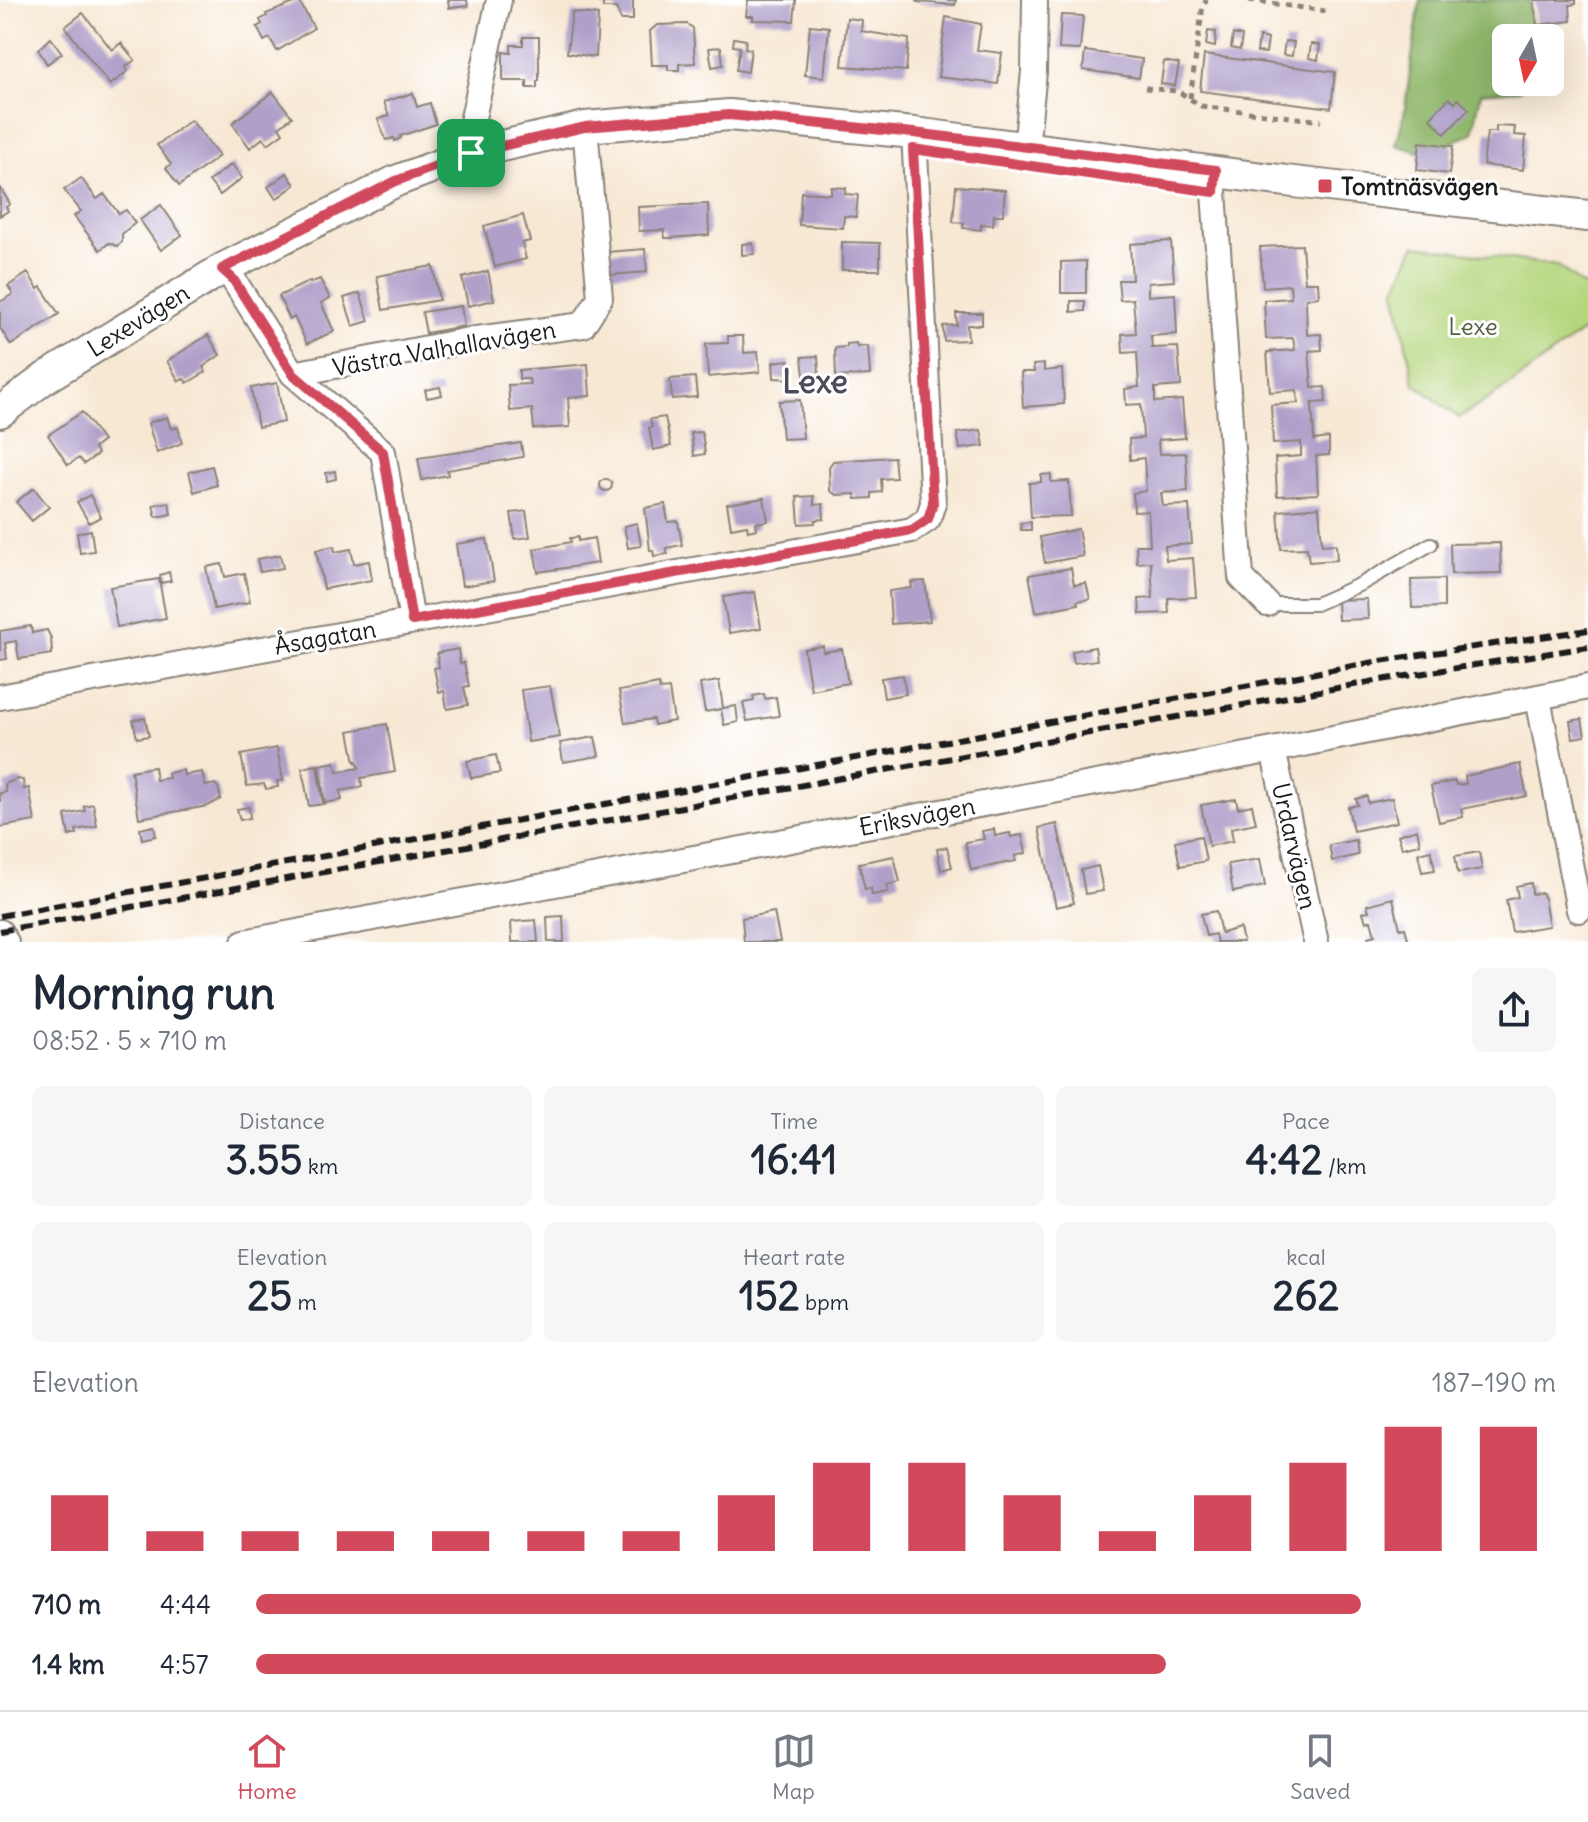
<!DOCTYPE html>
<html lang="en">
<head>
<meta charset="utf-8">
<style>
	body { margin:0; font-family:Delius,sans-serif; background:#f6f6f7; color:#1f2937; height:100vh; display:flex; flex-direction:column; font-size:30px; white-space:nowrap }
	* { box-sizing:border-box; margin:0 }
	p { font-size:26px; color:#747a83 }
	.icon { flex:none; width:44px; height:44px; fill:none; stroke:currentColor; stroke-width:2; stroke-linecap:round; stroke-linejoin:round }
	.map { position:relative; height:942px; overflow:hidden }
	.panel { display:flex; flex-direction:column; background:#fff; flex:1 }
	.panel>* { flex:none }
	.needle { width:52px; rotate:189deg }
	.tools { position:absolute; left:1492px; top:24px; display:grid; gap:16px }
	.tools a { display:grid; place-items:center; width:72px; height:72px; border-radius:12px; background:#fff; box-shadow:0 8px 32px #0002; font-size:40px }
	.pin { position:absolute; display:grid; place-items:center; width:68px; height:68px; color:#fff; margin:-34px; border-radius:16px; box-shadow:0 4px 12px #0006 }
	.round { display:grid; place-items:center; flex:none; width:84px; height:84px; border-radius:12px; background:#f6f6f7 }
	.head { display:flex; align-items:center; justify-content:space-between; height:136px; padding:0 32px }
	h1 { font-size:44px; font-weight:700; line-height:60px }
	.metrics { display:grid; grid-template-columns:repeat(3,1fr); gap:12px; height:136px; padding:8px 32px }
	.metrics div { display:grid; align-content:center; border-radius:12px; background:#f6f6f7; text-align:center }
	.metrics b { font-size:40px; font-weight:700 }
	.metrics small { font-size:22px; font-weight:400 }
	.metrics p { font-size:22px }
	.chart { height:224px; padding:16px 32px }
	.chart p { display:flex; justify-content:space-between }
	.chart svg { width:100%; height:144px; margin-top:8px; stroke:#d1495b; stroke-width:6 }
	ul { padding:0 32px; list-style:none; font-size:26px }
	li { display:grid; grid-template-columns:128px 96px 1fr; align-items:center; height:60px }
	li i { height:20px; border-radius:10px; background:#d1495b }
	.tab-bar { display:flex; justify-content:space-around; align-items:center; height:112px; border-top:2px solid #e0e1e3; background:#fff; font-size:22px; color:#747a83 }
	.tab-bar a { display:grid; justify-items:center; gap:4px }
	.tab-bar .selected { color:#d1495b }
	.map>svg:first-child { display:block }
</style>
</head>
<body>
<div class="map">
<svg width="1588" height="942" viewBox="0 0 1588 942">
	<rect width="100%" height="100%" fill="#fff"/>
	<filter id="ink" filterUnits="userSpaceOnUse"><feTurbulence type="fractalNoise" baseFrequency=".0125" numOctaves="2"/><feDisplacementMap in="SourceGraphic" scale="16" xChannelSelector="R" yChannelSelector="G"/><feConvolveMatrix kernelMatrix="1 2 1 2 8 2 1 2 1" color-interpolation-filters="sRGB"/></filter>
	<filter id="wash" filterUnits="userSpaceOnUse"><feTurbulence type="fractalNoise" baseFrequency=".006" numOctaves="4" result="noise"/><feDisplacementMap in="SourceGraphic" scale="32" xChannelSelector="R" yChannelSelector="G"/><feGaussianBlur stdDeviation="1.8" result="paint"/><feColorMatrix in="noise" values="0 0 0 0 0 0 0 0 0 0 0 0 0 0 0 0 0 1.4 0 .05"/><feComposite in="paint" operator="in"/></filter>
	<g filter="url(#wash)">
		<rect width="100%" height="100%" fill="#f7e8d4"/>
		<path fill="#b5d67d" stroke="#68794c" stroke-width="2" d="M1415 245 1558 266 1582 285 1588 286V327L1510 385 1459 418 1414 383 1395 290Z"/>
		<path fill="#90b76c" stroke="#566a44" stroke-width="2" d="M1420 0H1529L1531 27 1529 38H1506V82H1522L1520 90 1481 93 1473 133 1450 143 1434 157 1396 145 1404 115Z"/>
		<g id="blocks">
			<path fill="#af9fc9" d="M448 0H467L468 6 449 8Z
				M603 0H633V20H621L616 8H603Z
				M748 0H796L794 21 753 20V16H746Z
				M917 0H956L955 5 917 2Z
				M1534 0H1576V4L1570 5 1571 21 1537 25Z
				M299 1 314 28 277 51 270 38 264 41 257 27 262 24 260 20 267 16 266 14Z
				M572 12 598 15 596 57 567 53Z
				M83 13 112 50 121 43 135 60 125 67 128 71 110 85 65 27Z
				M1061 15 1083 16 1080 50 1059 49Z
				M946 17 981 24 977 50 1002 53 998 84 938 77Z
				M847 18 862 20 861 31 909 39 906 71 842 66Z
				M687 24 693 28 695 63 679 64V70H668V65H652L650 31 657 25Z
				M810 25 829 27 824 77 805 75Z
				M1208 31 1216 32 1215 47 1206 45Z
				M1233 34 1242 36 1240 50 1231 48Z
				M523 37H539V81H537V88H527V81H503V52L511 53V45H523Z
				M1259 37 1268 39 1266 53 1257 52Z
				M51 38 62 53 47 64 38 49Z
				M734 38 746 40 745 48 751 49 748 72 736 70 740 47 733 46Z
				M1285 41 1294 42 1292 56 1283 55Z
				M1311 44 1320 45 1318 60 1309 58Z
				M721 47 723 65 712 67 709 48Z
				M1085 51 1142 59 1139 78 1083 70Z
				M1204 55 1335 72 1331 108 1200 91Z
				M1164 61 1179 64 1175 86 1161 84Z
				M273 92 292 117 279 127 283 133 268 144 263 138 250 148 232 123Z
				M413 93 417 107 430 103 436 124 400 136 401 138 395 141 394 138 386 140 378 119 389 116 384 102Z
				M1449 98 1455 103 1458 99 1469 109 1445 134 1430 118Z
				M191 120 219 156 179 186 166 168 171 164 157 145Z
				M1496 126 1515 127 1514 135 1526 136 1523 170 1483 165 1487 132H1496Z
				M1420 142 1453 146 1449 174 1417 170Z
				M232 164 242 178 220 195 209 181Z
				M287 173 295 185 276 199 268 187Z
				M81 178 97 199 104 194 119 214 126 210 135 223 122 234V242L117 246 109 243 100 250 74 216 81 211 64 190Z
				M956 186 1005 190 1003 215H994L993 225 981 224V230L963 228 964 223 953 222Z
				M0 187 10 204 6 207 8 211 0 216Z
				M831 187 846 188 845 194 858 195 856 217 844 216 843 228 799 225 801 192 831 194Z
				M708 204 709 235 670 238H665L664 230 639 231 638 207Z
				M161 205 182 235 161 250 140 220Z
				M523 215 530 241 522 243 526 259 495 267 484 226Z
				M1171 241 1174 281 1148 283V296L1175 294 1177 334 1151 336 1152 348 1178 347 1181 386 1155 388V402L1182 400 1185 438 1158 440 1159 454 1186 453 1188 491 1161 493 1163 506 1189 505 1192 544 1165 546 1166 560 1193 558 1196 597 1168 598 1169 613 1140 614 1139 599 1153 598 1151 562 1137 563 1136 545H1150L1148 511 1134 512 1133 493 1146 491 1144 458 1130 460 1129 439 1143 438 1141 404 1126 405 1125 389 1139 387 1137 352 1123 353 1122 334 1136 333 1133 299 1120 300 1118 280H1132L1130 244Z
				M842 242 880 243V270H842Z
				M753 243 754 254 742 255V244Z
				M1302 245 1305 282H1318L1319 297 1306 299 1307 335 1321 334 1322 350 1309 351 1312 388 1325 387 1326 402 1312 403 1314 440 1329 438V455L1316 456 1318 494 1277 496 1275 458 1301 456V442L1273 444 1271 405 1298 403 1297 390 1270 392 1267 352 1295 350 1293 338 1266 339 1264 300 1291 298 1290 285 1263 287 1260 247Z
				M645 249 647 272 609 275 607 252Z
				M1086 261V293H1061V262Z
				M433 266 439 300 383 310 377 276Z
				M488 271 494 300 468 306 462 278Z
				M28 273 38 289 41 287 59 314 11 345 0 328V302L13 294 8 286Z
				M320 279 330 298 321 303 334 331 307 344 294 317 290 320 279 296 310 281V283Z
				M360 293 369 321 353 326 344 298Z
				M1071 301H1085V311L1071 312Z
				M461 306 464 326 426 333 422 312Z
				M956 313H982V325H967L968 340 944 341 943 326 957 325Z
				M208 335 220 355 203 367 206 372 187 383 184 379 179 381 167 361Z
				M728 336H743L744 353 758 352 760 372 708 377 706 344 728 343Z
				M856 343 857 347 868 346 870 375 836 377 835 348 847 347V344Z
				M818 356 819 375 804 376 802 357Z
				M789 360 790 379 774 378 773 362Z
				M588 364 590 396 568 398 570 427 534 429 532 409 510 411 508 385 530 384 529 379H519V370Z
				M1044 364V371L1062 369 1064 404 1023 407 1021 372H1034L1033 365Z
				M695 377 697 397 672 399 670 379Z
				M277 383 284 422 258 427 251 388Z
				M440 387 442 395 427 398 425 390Z
				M800 400 803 438 782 439 779 401Z
				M82 412 103 441 94 448 98 454 84 464 79 458 68 465 48 435Z
				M167 417 171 429 178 427 182 443 157 453 148 423Z
				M665 417 671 446 653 450 649 428 652 427 650 419Z
				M981 430 984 446 960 449 957 433Z
				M702 432 705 454 694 456 691 433Z
				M521 443 523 457 447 470 448 475 422 480 418 458Z
				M894 457 896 478 881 479 882 492 872 493V498L856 499 855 494 837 495 830 491 829 467 833 461Z
				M212 466 217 485 194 492 189 472Z
				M335 471 336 479 327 481 326 473Z
				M1051 474V482L1069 481 1071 516 1031 517 1029 483 1041 482V475Z
				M600 485a6 6 0 1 1 12 0a6 6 0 1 1-12 0Z
				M34 488 49 507 32 521 16 502Z
				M90 495 101 517 89 523 77 502Z
				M814 496V505L823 504 824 519 815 520V523L799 524 797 497Z
				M764 498 768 521 756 523 757 529 748 531 747 525 731 528 727 504Z
				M169 502 171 514 156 517 153 505Z
				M665 504 668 522 678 521 682 545 666 548 668 554 654 556 653 550H650L645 508Z
				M1319 507 1322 545 1336 544 1337 560 1309 562 1307 548 1281 549 1278 511Z
				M526 511 530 537 515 539 511 513Z
				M1031 522V530H1021L1020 523Z
				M637 523 641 546 628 548 624 526Z
				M1078 529 1083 556 1045 563 1040 537Z
				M91 530 94 551 80 553 77 533Z
				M578 537V541L594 538 598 563 538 572 534 549 571 542 570 538Z
				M487 539 494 581 462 586 456 544Z
				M1500 543 1501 573 1451 574 1450 544Z
				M334 546 335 552 351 549 354 564 369 561 372 580 324 589 316 550Z
				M280 555 283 568 260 572 257 559Z
				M222 564 225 577 244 573 250 602 214 609 206 567Z
				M1071 568 1074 585 1086 583 1090 599 1077 601 1078 604 1036 612 1029 575Z
				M169 572 171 581 161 583 160 575Z
				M159 579 166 618 117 627 110 587Z
				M1444 579V607L1412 608 1411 580Z
				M925 581 930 621 891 624 889 591 912 588 911 582Z
				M755 592 761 628 729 633 723 597Z
				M1367 599 1368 619 1338 620 1337 600Z
				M31 626 32 633 47 630 51 638 52 654 19 659 16 641 5 643 7 659 0 660V631Z
				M823 646V652L842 649 848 683 811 690 804 649Z
				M1095 647 1097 660 1074 663 1072 651Z
				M458 649 460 664 464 663 469 686 464 687 468 705 447 709 444 691 439 692 434 668 439 667 437 653Z
				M903 675 906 694 884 698 881 678Z
				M719 681 723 708 736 706 738 722 724 725 721 709 705 712 700 684Z
				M659 684 660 690 669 689 674 721 654 725 653 719 625 723 619 691Z
				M550 686 560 737 528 742 521 690Z
				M764 694 765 699 776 697 779 716 747 721 743 703 754 701 753 696Z
				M145 718 149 736 137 738 133 720Z
				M1582 719 1585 736 1573 738 1570 721Z
				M387 724 395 772 361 778 362 787 340 791 342 800 325 803 319 765 335 762 337 772 359 768 357 761 355 762 349 731Z
				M595 737 599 756 563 762 560 743Z
				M277 748 283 780 277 781 278 787 266 789 264 784 247 786 241 755Z
				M496 755 500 773 471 778 467 761Z
				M1520 764 1527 796 1461 809 1463 817 1439 822 1431 786 1455 781 1456 785 1466 784 1465 776Z
				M317 765 323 804 309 806 302 768Z
				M154 767 156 780 169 778 168 773 183 770 184 775 202 772 205 786 215 784 218 787 221 799 208 806 139 818 131 771Z
				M17 779 23 780 24 789 29 788 35 821 0 827V793L6 792 5 784Z
				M1367 796 1368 803 1392 798 1397 822 1353 831 1348 807 1358 805 1356 799Z
				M1236 799 1238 808 1252 805 1256 823 1231 828 1233 841 1209 846 1201 805Z
				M93 804 97 826 76 830 77 834 69 836 65 815 85 811 84 806Z
				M249 807 250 818 240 820 237 809Z
				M1057 824 1074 903 1056 907 1039 828Z
				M154 826 156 836 142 839 140 829Z
				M994 829 995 836 1010 833 1011 837 1022 835 1026 853 1015 856 1016 861 971 870 965 842 984 839 982 831Z
				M1417 829 1420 844 1402 848 1398 835Z
				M1201 836 1206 861 1180 866 1175 841Z
				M1356 840 1358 855 1332 861 1329 845Z
				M947 847 952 867 941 870 937 849Z
				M1431 850 1435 870 1422 872 1418 853Z
				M1479 852 1482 869 1458 873 1455 856Z
				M894 856 900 882 887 885 888 892 872 895 871 888 865 889 859 863Z
				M1260 859 1265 886 1233 892 1228 864Z
				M1098 866 1103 891 1085 894 1081 870Z
				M1531 883 1532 894 1543 893 1549 926 1512 932 1506 900 1518 897 1516 886Z
				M1393 898 1400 929 1405 928 1409 942H1369L1368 937 1375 935 1371 920 1366 922 1363 912 1369 911 1367 905Z
				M1216 911 1221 933 1240 928 1243 942H1217L1215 934 1206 936 1201 914Z
				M774 912 780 942H744L742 918Z
				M563 916 564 942H548L547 917Z
				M536 920 538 942H512L511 922Z"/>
		</g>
	</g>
	<g filter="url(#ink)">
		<use href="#blocks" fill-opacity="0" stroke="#8a8278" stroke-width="2"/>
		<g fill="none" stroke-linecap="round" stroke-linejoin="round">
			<defs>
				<path id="service" d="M1267 604H1316L1363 583 1431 544"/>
				<path id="minor" d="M1026 148 1034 72 1035 0
					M471 153 469 136 499 0
					M1216 170 1214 192 1241 577 1267 604
					M222 269 233 279 293 374 383 452 412 621
					M293 374 469 340 583 325 600 298 585 127
					M0 697 912 530 928 519 933 503 914 133
					M1538 698 1579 910
					M1273 750 1316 942
					M0 932 6 942
					M244 942 1273 750 1588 687"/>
				<path id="tertiary" d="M0 412 45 378 222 269 396 181 471 153 585 127 729 115 914 133 1294 182 1588 216"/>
			</defs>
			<use href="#service" stroke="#8a8278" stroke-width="16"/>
			<use href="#minor" stroke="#8a8278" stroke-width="28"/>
			<use href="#tertiary" stroke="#8a8278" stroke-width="34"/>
			<path stroke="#8a8278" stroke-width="5" stroke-dasharray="6 6" stroke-linecap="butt" d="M1249 0 1325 11
				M1145 88 1178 91 1201 106 1321 121
				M1190 98 1203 5 1207 0"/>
			<use href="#service" stroke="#fff" stroke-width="12"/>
			<use href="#minor" stroke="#fff" stroke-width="24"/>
			<use href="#tertiary" stroke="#fff" stroke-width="30"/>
			<path stroke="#1c1c1c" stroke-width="6" stroke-dasharray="12 6" stroke-linecap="butt" d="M0 916 1380 661 1588 630
				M0 931 1381 680 1588 647"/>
		</g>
	</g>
	<g fill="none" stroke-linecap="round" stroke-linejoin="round" filter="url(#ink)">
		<defs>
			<path id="route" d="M729 115 914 133 1216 170 1214 192 913 149 933 503 928 519 912 530 412 621 383 452 293 374 233 279 222 269 396 181 471 153 585 127Z"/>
		</defs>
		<use href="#route" stroke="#fff" stroke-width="16"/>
		<use href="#route" stroke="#d1495b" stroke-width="10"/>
	</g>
	<rect fill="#d1495b" stroke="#fff" stroke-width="3" x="1317" y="178" width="16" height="16" rx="4"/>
	<g text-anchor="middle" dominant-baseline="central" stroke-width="6" stroke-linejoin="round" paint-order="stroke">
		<g font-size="24" font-weight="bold" fill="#1c1c1c" stroke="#fff" text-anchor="start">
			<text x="1341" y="186">Tomtnäsvägen</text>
		</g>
		<g font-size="24" fill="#1c1c1c" stroke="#fff">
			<text transform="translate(138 320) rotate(-32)">Lexevägen</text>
			<text transform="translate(444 348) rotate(-10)">Västra Valhallavägen</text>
			<text transform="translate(325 637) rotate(-10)">Åsagatan</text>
			<text transform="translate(917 816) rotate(-11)">Eriksvägen</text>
			<text transform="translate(1295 846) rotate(77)">Urdarvägen</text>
		</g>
		<g font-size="24" fill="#525d3e" stroke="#fff">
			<text x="1473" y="326">Lexe</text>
		</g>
		<g font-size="32" font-weight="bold" fill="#4f4a59" stroke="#fff">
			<text x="815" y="381">Lexe</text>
		</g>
	</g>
</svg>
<div class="tools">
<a><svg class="needle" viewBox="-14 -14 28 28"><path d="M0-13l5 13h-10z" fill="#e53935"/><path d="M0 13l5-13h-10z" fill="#747a83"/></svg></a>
</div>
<div class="pin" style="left:471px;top:153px;background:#1e9e55"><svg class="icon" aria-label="arrive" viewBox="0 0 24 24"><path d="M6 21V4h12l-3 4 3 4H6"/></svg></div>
</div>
<section class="panel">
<div class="head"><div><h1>Morning run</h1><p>08:52 · 5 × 710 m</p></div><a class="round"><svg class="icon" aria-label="share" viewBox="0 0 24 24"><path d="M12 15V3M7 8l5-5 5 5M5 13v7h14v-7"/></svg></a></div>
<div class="metrics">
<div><p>Distance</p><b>3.55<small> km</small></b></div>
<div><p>Time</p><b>16:41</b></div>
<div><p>Pace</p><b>4:42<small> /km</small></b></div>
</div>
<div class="metrics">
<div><p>Elevation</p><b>25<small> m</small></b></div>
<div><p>Heart rate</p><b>152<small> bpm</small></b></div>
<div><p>kcal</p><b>262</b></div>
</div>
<div class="chart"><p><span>Elevation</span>187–190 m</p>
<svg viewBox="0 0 160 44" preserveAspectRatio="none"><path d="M5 44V27M15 44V38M25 44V38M35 44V38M45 44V38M55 44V38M65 44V38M75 44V27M85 44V17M95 44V17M105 44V27M115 44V38M125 44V27M135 44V17M145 44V6M155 44V6"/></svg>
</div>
<ul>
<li><b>710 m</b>4:44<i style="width:85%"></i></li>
<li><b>1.4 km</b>4:57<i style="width:70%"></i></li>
</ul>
</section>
<nav class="tab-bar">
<a class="selected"><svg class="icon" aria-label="home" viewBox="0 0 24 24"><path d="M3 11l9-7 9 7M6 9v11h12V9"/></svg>Home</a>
<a><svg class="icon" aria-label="map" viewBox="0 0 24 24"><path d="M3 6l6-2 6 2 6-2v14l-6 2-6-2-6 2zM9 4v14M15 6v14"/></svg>Map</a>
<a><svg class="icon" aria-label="saved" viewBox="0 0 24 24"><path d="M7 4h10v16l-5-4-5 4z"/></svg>Saved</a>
</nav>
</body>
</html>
